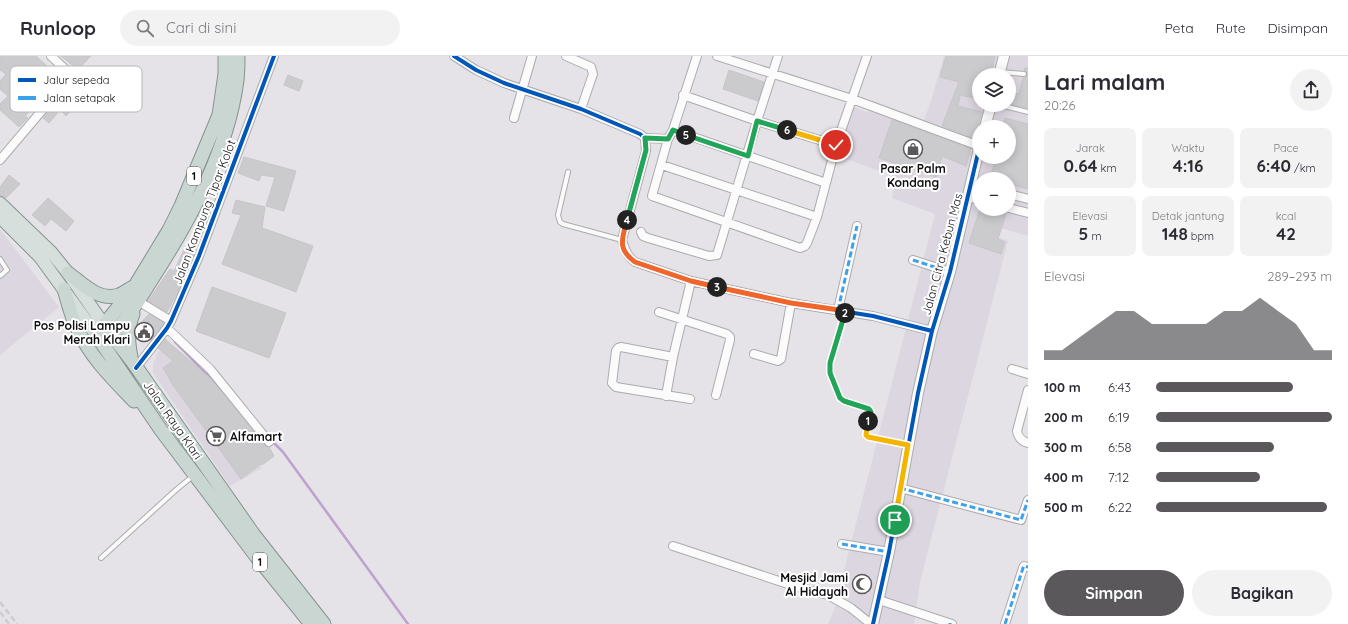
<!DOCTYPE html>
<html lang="id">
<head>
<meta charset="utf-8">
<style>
	body { margin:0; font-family:Quicksand,sans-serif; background:#f2f2f3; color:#2b2b33; height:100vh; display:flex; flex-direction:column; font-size:15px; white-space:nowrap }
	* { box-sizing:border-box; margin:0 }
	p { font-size:13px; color:#7c7c81 }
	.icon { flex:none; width:22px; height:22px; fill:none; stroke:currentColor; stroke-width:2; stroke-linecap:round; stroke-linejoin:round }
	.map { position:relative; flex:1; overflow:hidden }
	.sheet { display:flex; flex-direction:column; background:#fff; width:320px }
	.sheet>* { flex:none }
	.controls { position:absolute; left:972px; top:12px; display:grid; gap:8px }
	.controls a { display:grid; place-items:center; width:44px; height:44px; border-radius:50%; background:#fff; box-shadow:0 2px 10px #0003; font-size:20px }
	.pin { position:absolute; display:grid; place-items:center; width:34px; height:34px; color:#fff; margin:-17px; border:2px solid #fff; border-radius:50%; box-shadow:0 1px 4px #0007 }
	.km { position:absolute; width:20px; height:20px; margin:-10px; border-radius:50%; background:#222; color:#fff; font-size:11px; line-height:20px; text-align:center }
	.round { display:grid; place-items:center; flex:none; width:42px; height:42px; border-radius:21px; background:#f2f2f3 }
	.head { display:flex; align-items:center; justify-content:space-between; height:68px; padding:0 16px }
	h1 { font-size:22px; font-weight:800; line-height:30px }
	.stats { display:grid; grid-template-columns:repeat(3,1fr); gap:6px; height:68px; padding:4px 16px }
	.stats div { display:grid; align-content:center; border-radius:8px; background:#f2f2f3; text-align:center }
	.stats b { font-size:17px; font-weight:800 }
	.stats small { font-size:11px; font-weight:400 }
	.stats p { font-size:11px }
	.chart { height:112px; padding:8px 16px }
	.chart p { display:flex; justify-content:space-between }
	.chart svg { width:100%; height:72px; margin-top:4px; fill:#5a585b; opacity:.7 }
	.action { display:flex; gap:8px; margin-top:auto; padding:8px 16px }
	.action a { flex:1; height:46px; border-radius:24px; background:#5a585b; color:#fff; font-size:16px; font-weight:800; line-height:46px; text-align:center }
	.action a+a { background:#f2f2f3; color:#2b2b33 }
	ul { padding:0 16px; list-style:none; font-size:13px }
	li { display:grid; grid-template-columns:64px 48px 1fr; align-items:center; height:30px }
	li i { height:10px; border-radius:5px; background:#5a585b }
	header { display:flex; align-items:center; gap:24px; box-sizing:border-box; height:56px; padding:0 20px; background:#fff; border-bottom:1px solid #e1e1e2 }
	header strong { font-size:19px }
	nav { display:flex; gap:22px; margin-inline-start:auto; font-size:14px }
	.search { width:280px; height:36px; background:#f2f2f3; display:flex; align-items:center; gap:10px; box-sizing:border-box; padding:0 14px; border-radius:22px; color:#7c7c81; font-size:15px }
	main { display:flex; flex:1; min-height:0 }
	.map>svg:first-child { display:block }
</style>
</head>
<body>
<header>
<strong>Runloop</strong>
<div class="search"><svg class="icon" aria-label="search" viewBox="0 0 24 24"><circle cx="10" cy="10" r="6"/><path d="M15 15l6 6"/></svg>Cari di sini</div>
<nav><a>Peta</a><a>Rute</a><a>Disimpan</a></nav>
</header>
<main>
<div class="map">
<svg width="1028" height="568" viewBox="0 0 1028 568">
	<rect width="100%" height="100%" fill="#e5e3e7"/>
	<path fill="#dcd6e0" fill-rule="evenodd" d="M944 0H1028V180L1001 172 1005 158 989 153H1009V123H979V153H980L975 172 1008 185 920 526 914 568H828L834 554 935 158 892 142 897 121 838 100 854 51 868 56 872 44 924 64 931 45ZM979 19H1009V49H979ZM979 71H1009V101H979Z
		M0 173 59 251 0 299Z
		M161 295 192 320 262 412 230 430 153 317V308L158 296Z"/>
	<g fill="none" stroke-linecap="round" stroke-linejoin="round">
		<path stroke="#bca2cc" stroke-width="2.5" d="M175 286 222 334
			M274 387 283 396 408 568"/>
	</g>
	<path fill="#cbcacd" stroke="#c7c5c8" d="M0 0H36L60 22 25 60 28 62 19 71 0 54V48L8 40 0 33V25L6 18 0 14Z
		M61 0H91L78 14Z
		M946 0H995L991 19H979V43L960 39 958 50 982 56 974 82 942 70 959 26 940 21Z
		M1025 12H1028V52L1009 48V36L1019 38 1023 21H1026L1027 19V16L1024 14Z
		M729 14 764 26 758 45 723 33Z
		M78 19 89 29 81 38 80 36 69 47 74 51 66 60 60 54 49 67 43 62Z
		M288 19 303 25 299 35 284 29Z
		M1005 62 1028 68V133L1009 128V123H990L994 108 983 105 984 101H1009V71H1002Z
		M892 64 971 93 966 110 942 100 936 121 879 102Z
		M244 101 296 115 284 155 266 150 275 121 261 119 259 125 238 117Z
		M9 119 20 128 6 142 0 139V131Z
		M48 142 74 165 66 175 51 163 45 170 32 159Z
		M236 144 265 151 262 172 313 190 296 236 222 208 241 159 232 157Z
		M202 153 210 156 206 164 198 161Z
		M980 153H989L1006 158 998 183 1005 186 1001 198 969 187Z
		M184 194 194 198 176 239 167 256 148 245 170 213 174 215Z
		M212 231 286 257 269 302 196 275Z
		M149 258 164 267 150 285 137 275V271Z
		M165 283 211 323 265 389 269 391 274 400 262 409 261 408 241 423 173 329 163 312 173 305 158 292Z"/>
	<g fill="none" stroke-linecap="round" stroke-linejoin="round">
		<defs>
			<path id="service" d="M1001 16 1024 18
				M1000 49 1028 56
				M568 116 558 159 560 166 563 168 622 184
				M0 203 7 214 0 220
				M846 255 830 307V317L840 342 844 345 869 353 871 356 866 376V379L868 381 907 389
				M101 502 177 433 193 420"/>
			<path id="minor" d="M454 0 476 14 504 27 581 53 640 78 645 82 646 95 622 184C625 194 627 200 635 206L691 225 791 247 873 260 932 275
				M566 0 591 11 593 18 581 53
				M697 0 673 74 668 83 652 140 800 192 805 190 807 187 817 161 836 89 867 0
				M717 0 852 43 979 90
				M683 39 757 65 836 89
				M514 62 532 0
				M673 74 826 127
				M645 82 668 83
				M0 104 67 25V15L51 0
				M662 109 817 161
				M971 127 979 129
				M1009 138 1028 143
				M968 141 979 144
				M1009 152 1028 157
				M641 176 643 180 648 182 709 200 717 199 757 65 778 0
				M913 204 950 216
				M138 245 171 265
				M838 254 857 170
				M659 256 727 278 730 281V284L716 339
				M167 272 210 313 269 386
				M754 298 778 305 781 303 791 247
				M673 301 621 291 618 292 616 295 612 327 616 331 690 343
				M136 312 167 272 171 265 199 200 274 0
				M1012 313 1028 318
				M1028 334 1017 375C1018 381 1021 385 1028 387
				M666 340 673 301 691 225
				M900 432 1021 464 1028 444
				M842 488 889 496
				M673 490 797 531 828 539 851 552 871 568
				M879 544 952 568
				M1005 568 1023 512 1024 510 1028 511"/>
			<path id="tertiary" d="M999 19 1004 0
				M985 71 991 49
				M873 568 889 496 918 337 932 275 950 216 979 93"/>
			<path id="primary" d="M0 147 51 196 68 217 104 269
				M0 161 40 201 95 277"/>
			<path id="trunk" d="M225 0V18L219 59 181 150 169 174 135 230 104 269 95 277 161 374 256 500 311 568
				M68 217C83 228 99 246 119 239 124 237 129 233 133 231
				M64 233C68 246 71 261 78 274 92 303 112 322 134 345
				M104 269 132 305 254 479 324 568
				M107 284C125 267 139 244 152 223 190 164 228 95 237 24 238 16 238 8 238 0
				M131 301C128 286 127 273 133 258"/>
		</defs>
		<use href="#service" stroke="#acabae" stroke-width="6"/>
		<use href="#minor" stroke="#acabae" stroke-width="10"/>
		<use href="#tertiary" stroke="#acabae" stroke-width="12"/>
		<use href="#primary" stroke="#859490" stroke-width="14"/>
		<use href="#trunk" stroke="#859490" stroke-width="15"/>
		<use href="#service" stroke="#fbfbfb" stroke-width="4"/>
		<use href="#minor" stroke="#fbfbfb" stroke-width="8"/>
		<use href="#tertiary" stroke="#fbfbfb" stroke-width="10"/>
		<use href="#primary" stroke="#d7dfdc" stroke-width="12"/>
		<use href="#trunk" stroke="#cad6d2" stroke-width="13"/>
		<path stroke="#cccccd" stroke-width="2.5" stroke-dasharray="6 3" stroke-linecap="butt" d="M0 546 17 568
			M0 556 9 568"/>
		<path stroke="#3da1ea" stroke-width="3" stroke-dasharray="6 3" stroke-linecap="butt" d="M645 82 668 83
			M913 204 950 216
			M838 254 857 170
			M900 432 1021 464 1028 444
			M842 488 889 496
			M950 568V567
			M1005 568 1023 512 1024 510 1028 511"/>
		<defs>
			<path id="cycleway" d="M454 0 476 14 504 27 581 53 640 78 645 82 646 95 622 184C625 194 627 200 635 206L691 225 791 247 873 260 932 275
				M136 312 167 272 171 265 199 200 274 0
				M873 568 889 496 918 337 932 275 950 216 979 93"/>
		</defs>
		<use href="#cycleway" stroke="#fff" stroke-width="6"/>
		<use href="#cycleway" stroke="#0057b8" stroke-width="4"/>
	</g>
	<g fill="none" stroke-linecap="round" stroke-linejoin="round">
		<defs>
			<path id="split-1" d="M868 365 866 379 868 381 908 389 895 464"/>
			<path id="split-2" d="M845 257 830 307V317L840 342 844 345 869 353 871 356 868 365"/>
			<path id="split-3" d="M717 231 791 247 846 255 845 257"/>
			<path id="split-4" d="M627 164C622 183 617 193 635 206L691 225 717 231"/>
			<path id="split-5" d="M627 164 646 94 645 82 668 83 673 74 686 79"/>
			<path id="split-6" d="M686 79 748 100 757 65 787 74"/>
			<path id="split-7" d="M787 74 836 89"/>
		</defs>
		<use href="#split-1" stroke="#fff" stroke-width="8"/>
		<use href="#split-2" stroke="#fff" stroke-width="8"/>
		<use href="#split-3" stroke="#fff" stroke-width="8"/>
		<use href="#split-4" stroke="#fff" stroke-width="8"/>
		<use href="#split-5" stroke="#fff" stroke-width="8"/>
		<use href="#split-6" stroke="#fff" stroke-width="8"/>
		<use href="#split-7" stroke="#fff" stroke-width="8"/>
		<use href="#split-1" stroke="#f5b400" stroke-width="5"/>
		<use href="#split-2" stroke="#22a559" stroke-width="5"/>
		<use href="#split-3" stroke="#f0652b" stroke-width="5"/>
		<use href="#split-4" stroke="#f0652b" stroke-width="5"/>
		<use href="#split-5" stroke="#22a559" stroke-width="5"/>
		<use href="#split-6" stroke="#22a559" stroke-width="5"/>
		<use href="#split-7" stroke="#f5b400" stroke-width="5"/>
	</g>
	<defs>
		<symbol id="shop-ring" viewBox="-11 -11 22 22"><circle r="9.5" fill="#fff" stroke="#5a585b" stroke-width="1.5"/><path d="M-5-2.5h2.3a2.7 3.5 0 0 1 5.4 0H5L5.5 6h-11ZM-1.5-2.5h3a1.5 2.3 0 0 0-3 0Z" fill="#5a585b"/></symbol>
		<symbol id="civic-ring" viewBox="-11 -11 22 22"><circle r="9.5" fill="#fff" stroke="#5a585b" stroke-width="1.5"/><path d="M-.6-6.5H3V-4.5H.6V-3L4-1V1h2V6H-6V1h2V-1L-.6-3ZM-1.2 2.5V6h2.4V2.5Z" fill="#5a585b"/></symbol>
		<symbol id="supermarket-ring" viewBox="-11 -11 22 22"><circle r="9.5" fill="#fff" stroke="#5a585b" stroke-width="1.5"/><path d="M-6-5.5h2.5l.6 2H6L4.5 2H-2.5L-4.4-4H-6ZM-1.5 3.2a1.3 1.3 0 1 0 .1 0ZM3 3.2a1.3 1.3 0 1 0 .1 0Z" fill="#5a585b"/></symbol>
		<symbol id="mosque-ring" viewBox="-11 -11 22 22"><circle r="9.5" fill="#fff" stroke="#5a585b" stroke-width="1.5"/><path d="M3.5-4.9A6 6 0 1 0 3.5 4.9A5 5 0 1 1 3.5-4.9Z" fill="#5a585b"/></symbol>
	</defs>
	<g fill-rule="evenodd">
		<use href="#shop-ring" x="902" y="82" width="22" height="22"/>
		<use href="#civic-ring" x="133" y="265" width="22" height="22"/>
		<use href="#supermarket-ring" x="205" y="369" width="22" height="22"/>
		<use href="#mosque-ring" x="851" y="517" width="22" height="22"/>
	</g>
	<g text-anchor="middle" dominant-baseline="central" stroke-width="4" stroke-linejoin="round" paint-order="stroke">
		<g fill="#fff" stroke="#575658" stroke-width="1">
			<rect x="187" y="111" width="14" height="18" rx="3"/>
			<rect x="253" y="497" width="14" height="18" rx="3"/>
		</g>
		<g font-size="11" font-weight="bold" fill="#0f0d10">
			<text x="194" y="120">1</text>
			<text x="260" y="506">1</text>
		</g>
		<g font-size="12" font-weight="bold" fill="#0f0d10" stroke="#fff" text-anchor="end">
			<text x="913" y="112" text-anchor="middle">Pasar Palm<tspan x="913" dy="14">Kondang</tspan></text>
			<text x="130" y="269">Pos Polisi Lampu<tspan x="130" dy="14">Merah Klari</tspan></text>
			<text x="230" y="380" text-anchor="start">Alfamart</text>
			<text x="848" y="521">Mesjid Jami<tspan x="848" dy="14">Al Hidayah</tspan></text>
		</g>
		<g font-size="12" fill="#0f0d10" stroke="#fff">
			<text transform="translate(204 156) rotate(-69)">Jalan Kampung Tipar Kolot</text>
			<text transform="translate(942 198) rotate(-75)">Jalan Citra Kebun Mas</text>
			<text transform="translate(173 364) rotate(55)">Jalan Raya Klari</text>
		</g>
	</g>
	<rect x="10" y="10" width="132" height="46" rx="6" fill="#fff" stroke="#b7b6b7" stroke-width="1"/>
	<rect x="18" y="22" width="18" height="4" fill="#0057b8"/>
	<rect x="18" y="40" width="18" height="4" fill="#3da1ea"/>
	<g font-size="11" fill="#0f0d10">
		<text x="43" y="28">Jalur sepeda</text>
		<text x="43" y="46">Jalan setapak</text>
	</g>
</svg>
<div class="controls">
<a><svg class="icon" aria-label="layers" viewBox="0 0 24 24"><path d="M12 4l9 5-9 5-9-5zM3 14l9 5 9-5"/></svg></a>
<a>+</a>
<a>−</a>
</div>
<div class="pin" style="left:895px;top:464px;background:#1e9e55"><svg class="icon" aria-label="arrive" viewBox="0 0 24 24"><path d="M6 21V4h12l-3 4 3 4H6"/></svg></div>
<div class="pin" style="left:836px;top:89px;background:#d93025"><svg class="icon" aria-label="check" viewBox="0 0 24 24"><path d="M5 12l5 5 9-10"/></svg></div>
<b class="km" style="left:868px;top:365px">1</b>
<b class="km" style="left:845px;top:257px">2</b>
<b class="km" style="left:717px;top:231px">3</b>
<b class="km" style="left:627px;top:164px">4</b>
<b class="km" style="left:686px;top:79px">5</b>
<b class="km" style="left:787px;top:74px">6</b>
</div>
<section class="sheet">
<div class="head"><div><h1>Lari malam</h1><p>20:26</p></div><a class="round"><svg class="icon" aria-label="share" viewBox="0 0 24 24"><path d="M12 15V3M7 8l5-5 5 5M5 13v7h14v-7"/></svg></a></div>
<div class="stats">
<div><p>Jarak</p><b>0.64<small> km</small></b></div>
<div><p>Waktu</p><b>4:16</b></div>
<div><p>Pace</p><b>6:40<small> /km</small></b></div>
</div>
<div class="stats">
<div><p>Elevasi</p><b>5<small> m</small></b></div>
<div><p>Detak jantung</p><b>148<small> bpm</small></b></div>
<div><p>kcal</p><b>42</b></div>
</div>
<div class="chart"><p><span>Elevasi</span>289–293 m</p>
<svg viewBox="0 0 160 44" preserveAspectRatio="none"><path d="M0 44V38L10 38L20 30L30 22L40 14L50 14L60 22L70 22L80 22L90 22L100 14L110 14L120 6L130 14L140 22L150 38L160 38V44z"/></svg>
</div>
<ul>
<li><b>100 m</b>6:43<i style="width:78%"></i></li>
<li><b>200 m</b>6:19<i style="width:100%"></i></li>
<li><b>300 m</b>6:58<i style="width:67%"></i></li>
<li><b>400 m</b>7:12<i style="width:59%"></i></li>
<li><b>500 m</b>6:22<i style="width:97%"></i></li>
</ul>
<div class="action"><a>Simpan</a><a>Bagikan</a></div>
</section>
</main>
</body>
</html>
